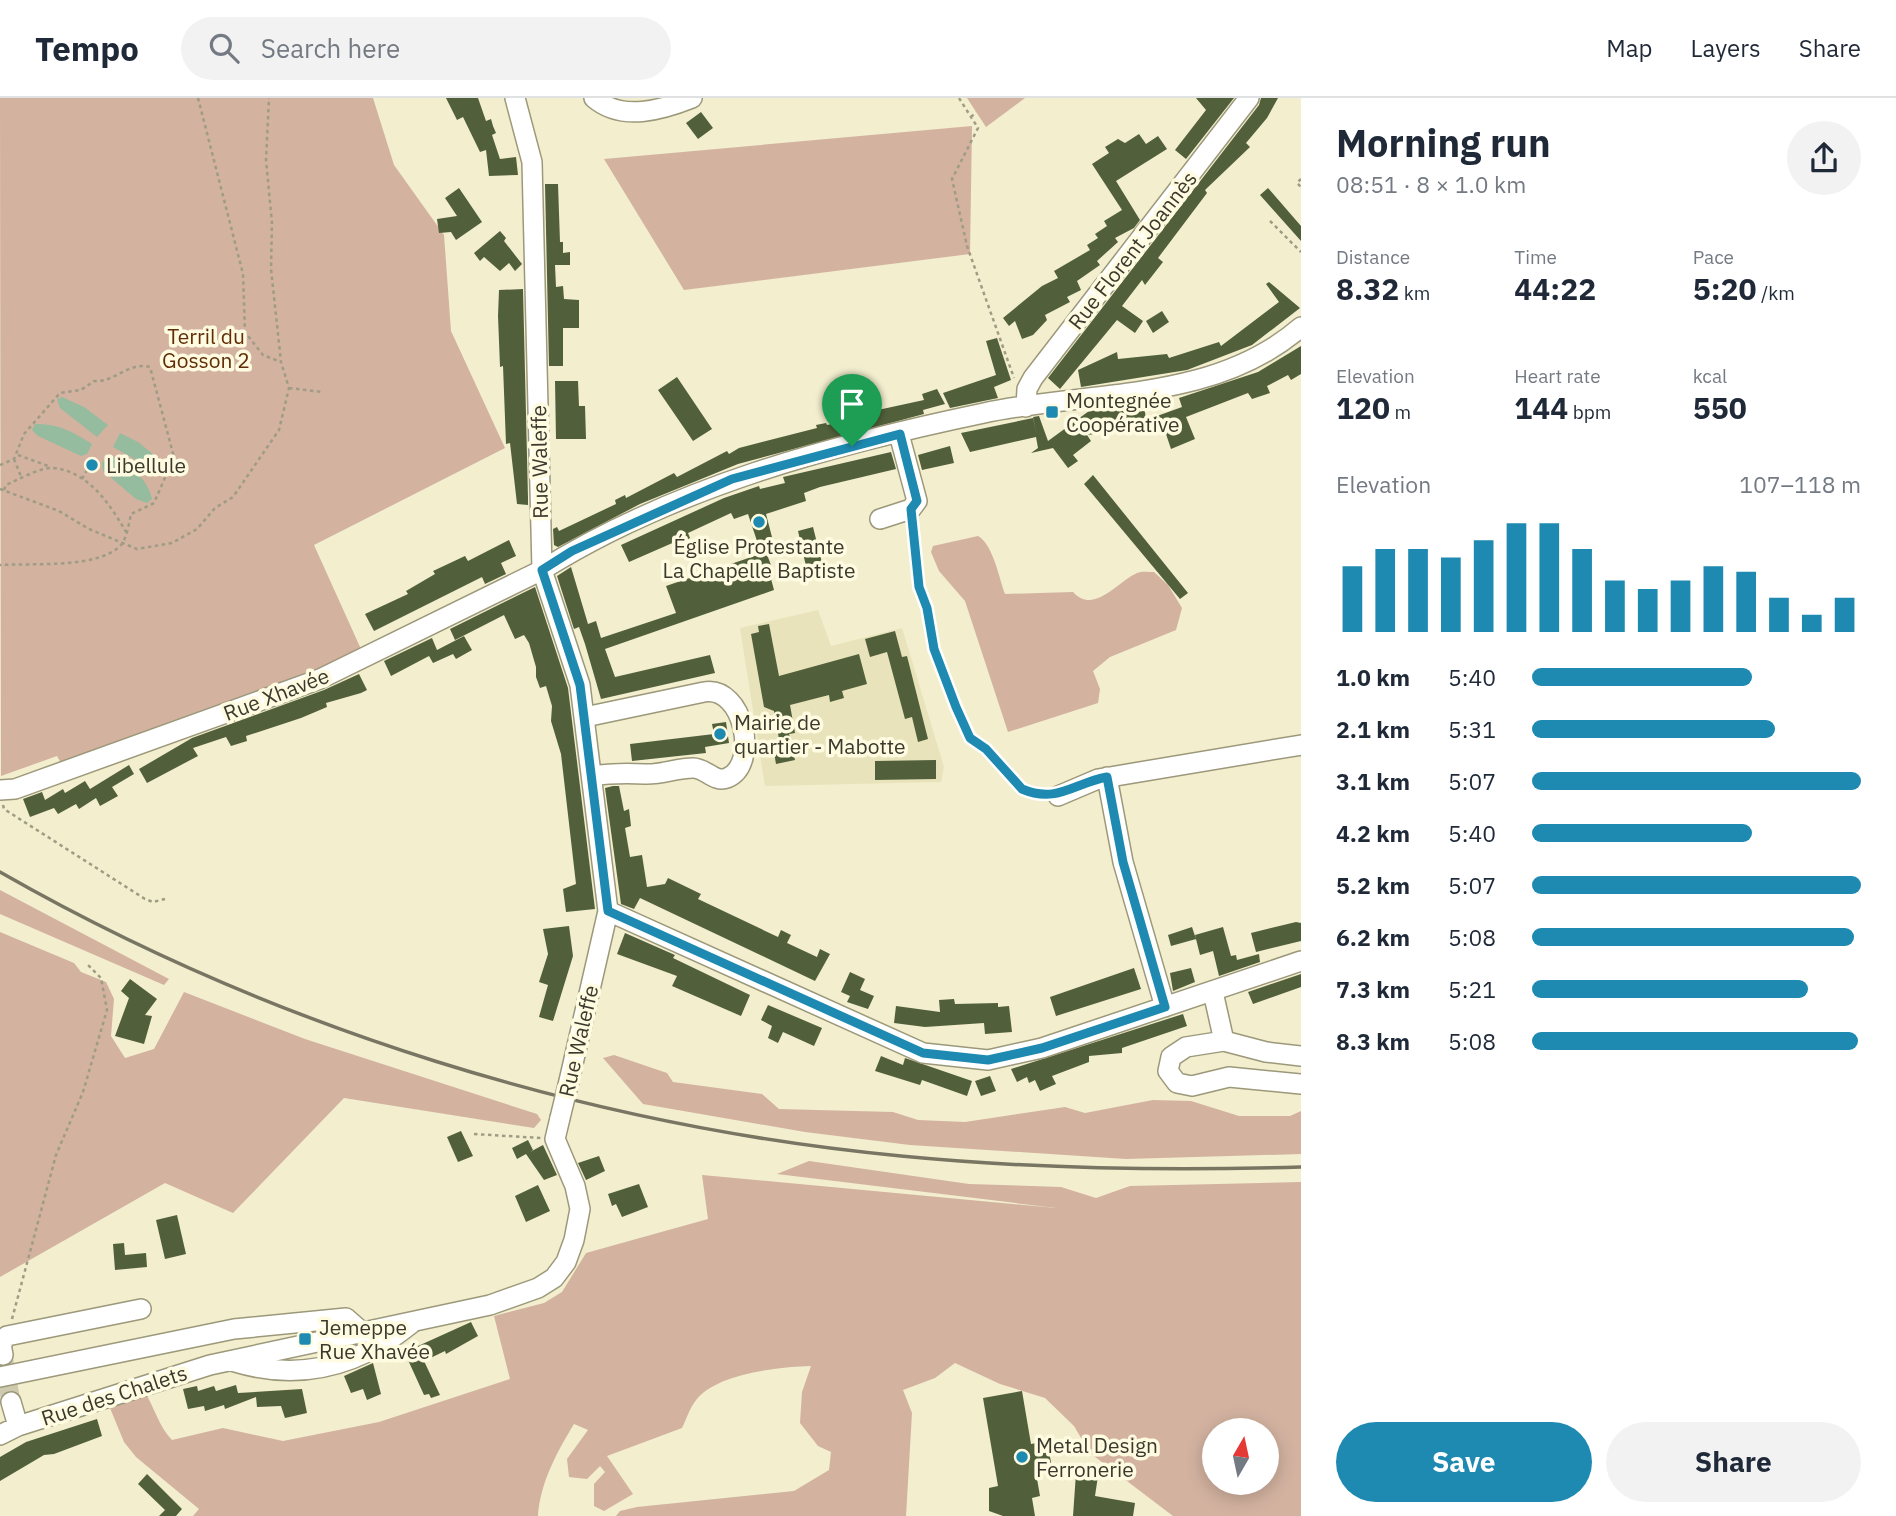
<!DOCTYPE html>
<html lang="en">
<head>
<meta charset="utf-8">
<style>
	body { margin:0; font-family:"IBM Plex Sans",sans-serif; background:#f2f2f3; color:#1f2937; height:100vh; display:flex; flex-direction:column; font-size:26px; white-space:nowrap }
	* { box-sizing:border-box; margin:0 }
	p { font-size:23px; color:#747a83 }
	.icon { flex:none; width:38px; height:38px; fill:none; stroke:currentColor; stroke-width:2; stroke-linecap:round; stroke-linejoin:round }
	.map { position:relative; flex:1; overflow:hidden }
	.drawer { display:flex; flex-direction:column; background:#fff; width:595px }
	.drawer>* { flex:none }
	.needle { width:46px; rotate:9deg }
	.fabs { position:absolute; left:1202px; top:1320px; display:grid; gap:14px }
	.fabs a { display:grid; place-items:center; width:77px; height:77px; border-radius:50%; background:#fff; box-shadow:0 4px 18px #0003; font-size:35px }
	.pin { position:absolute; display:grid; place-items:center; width:60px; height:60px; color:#fff; margin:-72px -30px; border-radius:50% 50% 50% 0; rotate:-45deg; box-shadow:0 0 7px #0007 }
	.pin .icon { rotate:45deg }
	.round { display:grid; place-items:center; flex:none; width:74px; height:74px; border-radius:37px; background:#f2f2f3 }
	.overview { display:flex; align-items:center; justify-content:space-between; height:119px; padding:0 35px }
	h1 { font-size:38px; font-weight:800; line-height:52px }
	.metrics { display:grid; grid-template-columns:repeat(3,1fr); gap:10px; height:119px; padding:7px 35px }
	.metrics div { display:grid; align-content:center }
	.metrics b { font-size:30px; font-weight:800 }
	.metrics small { font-size:19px; font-weight:400 }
	.metrics p { font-size:19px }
	.chart { height:196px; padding:14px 35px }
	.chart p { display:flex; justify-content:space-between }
	.chart svg { width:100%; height:126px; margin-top:7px; stroke:#1e8ab1; stroke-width:6 }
	.cta { display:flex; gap:14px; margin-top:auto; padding:14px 35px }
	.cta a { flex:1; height:80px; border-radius:42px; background:#1e8ab1; color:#fff; font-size:28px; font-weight:800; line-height:80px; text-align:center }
	.cta a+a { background:#f2f2f3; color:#1f2937 }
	ul { padding:0 35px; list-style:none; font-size:23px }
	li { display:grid; grid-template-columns:112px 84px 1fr; align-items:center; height:52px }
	li i { height:18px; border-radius:9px; background:#1e8ab1 }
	header { display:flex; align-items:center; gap:42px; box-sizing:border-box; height:98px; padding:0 35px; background:#fff; border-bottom:2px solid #e0e1e3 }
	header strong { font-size:33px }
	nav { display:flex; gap:38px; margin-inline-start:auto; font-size:24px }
	.search { width:490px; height:63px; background:#f2f2f3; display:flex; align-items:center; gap:18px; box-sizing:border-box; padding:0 24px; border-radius:38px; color:#747a83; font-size:26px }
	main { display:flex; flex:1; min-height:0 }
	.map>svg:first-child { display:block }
</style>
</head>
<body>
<header>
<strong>Tempo</strong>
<div class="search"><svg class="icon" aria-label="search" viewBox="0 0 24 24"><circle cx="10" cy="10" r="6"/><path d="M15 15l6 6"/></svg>Search here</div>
<nav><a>Map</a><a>Layers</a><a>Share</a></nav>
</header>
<main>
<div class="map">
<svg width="1301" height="1418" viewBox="0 0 1301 1418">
	<rect width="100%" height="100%" fill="#f2eece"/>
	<path fill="#e8e3bb" d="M818 512 831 548 902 530 944 669 941 684 765 688 740 530Z"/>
	<path fill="#d3b2a0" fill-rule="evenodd" d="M0 0H373L394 67 444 137 451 233 505 350 314 447 365 560 62 667 57 658 1 678Z
		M967 0H1025L986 29Z
		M972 28 970 156 684 192 604 61Z
		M978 438C993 446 999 480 1005 496L1073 494C1094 517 1117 484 1137 475 1141 473 1149 474 1154 474L1168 487 1182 510 1176 532 1110 559 1093 573 1100 591 1098 605 1008 634 965 503 939 473 931 454 933 448Z
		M0 792 169 881 164 887 0 816Z
		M0 834 74 865 81 874 106 884 114 901 111 938 125 960 154 951 184 894 305 941 537 1016 541 1022 534 1030 344 1000 233 1115 165 1085 0 1179Z
		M614 957 667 975 673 984 762 996 779 1011 893 1014 918 1022 965 1024 1065 1009 1085 1015 1153 1002 1191 1003 1239 1018H1290L1301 1013V1056L1126 1061 910 1047 805 1034 643 1006 603 960Z
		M809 1063 969 1086 1061 1089 1096 1100 1130 1088 1301 1084V1418H1173L1090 1355 1074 1328 1045 1300 1000 1286 955 1265 935 1280 903 1292 912 1315 906 1418H616L620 1413 637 1409 794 1393 829 1372 831 1354 818 1348 800 1325 802 1294 811 1268C779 1269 713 1275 694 1305 689 1312 686 1322 682 1330L607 1358 633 1396 604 1413 594 1408V1386L605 1374 600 1368 587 1381 569 1379 567 1361 588 1332 574 1326C557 1354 540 1385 538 1418H193L199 1411 136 1359 124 1344 110 1310 143 1291C154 1308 159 1329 172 1342L223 1330 283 1343 379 1324 510 1281 494 1218 544 1205 562 1194 586 1155 708 1121 702 1077 1056 1110 777 1076ZM1214 1332H1267V1384H1214Z"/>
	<path fill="#95bc9e" d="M62 299 84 309 108 327 97 339 60 310 57 301Z
		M35 326C57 325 74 334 92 346L87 356 81 358 38 338 32 332Z
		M120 335 138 344 165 366 164 370 145 367 113 349Z
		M108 357C128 365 147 379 152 401L147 405 136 401 103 373 102 365Z"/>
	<path fill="#51603b" d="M446 0H478L486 23 491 21 493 28 496 35 492 37 500 61 516 59 518 77 489 78 486 52 480 54 463 19 457 22Z
		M1196 0H1234L1186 61 1175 52 1206 12Z
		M1261 0H1278L1267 20 1246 45 1250 49 1205 92 1207 95 1158 160 1163 164 1145 187 1142 182 1122 208 1143 223 1135 235 1117 222 1060 291 1048 280 1259 7Z
		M701 14 713 30 698 41 686 25Z
		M1139 36 1146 46 1158 38 1167 51 1116 83 1140 122 1134 130 1115 140 1118 144 1097 163 1100 167 1077 183 1081 192 1067 199 1070 204 1045 217 1047 222 1033 237 1022 241 1015 223 1009 228 1003 220 1042 188 1058 180 1054 173 1090 152 1087 147 1098 140 1095 136 1107 128 1104 123 1122 112 1092 66 1109 55 1105 49 1118 41 1125 45Z
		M545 86H558L560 144H563V155L570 154V167H555L556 189 563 188 564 201 579 202V230H563V268H549Z
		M459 90 482 124 456 142 451 134 439 135 437 121 457 118 445 100Z
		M1268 90 1301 128V143L1260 97Z
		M500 133 506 140 504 143 522 166 515 173 509 165 500 173 484 159 480 163 474 155Z
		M1269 184 1300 210 1252 247 1187 272 1081 289 1078 272 1117 254 1118 261 1167 256 1169 260 1219 244 1221 248 1279 204 1266 186Z
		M523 191 528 400V407L517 406 510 345 506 346 503 268 500 269 498 218 499 192Z
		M1162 213 1169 224 1153 235 1146 223Z
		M997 240 1011 282 994 289 998 300 950 310 943 295 996 277 986 243Z
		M1301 248V276L1291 282 1288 277 1267 288 1270 295 1252 301 1248 295 1186 319 1195 341 1171 351 1163 327 1147 329 1148 335 1144 330 1135 331 1134 327 1126 332 1087 337 1091 343 1073 357 1078 363 1068 370 1053 350 1031 355 1038 350 1036 339 970 354 961 335 1033 320 1036 334 1033 319 1039 318 1048 343 1089 313 1144 306 1146 322 1182 309 1179 300 1258 274Z
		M677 279 712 331 693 343 658 292Z
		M555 283H578L579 308H585L586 341H556Z
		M937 291 945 306 923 312 924 316 738 366 640 406 558 449 554 447 553 431 557 429 559 433 616 406 615 402 625 397 626 400 674 375 677 379 727 353 729 356 739 350 817 330 816 327 826 325 827 327 854 321V318L864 315 924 302 922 296Z
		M950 348 954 365 922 372 918 357Z
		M891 354 896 371 820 389 804 395 806 403 766 416 773 443 758 446 748 416 734 421 731 415 688 435 690 440 679 446 677 443 629 464 621 447 724 400 759 388 760 391 785 385 783 379Z
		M1093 377 1188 495 1180 501 1084 386Z
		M813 429 824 473 808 477 798 433Z
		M509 442 516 458 501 465 506 476 485 486 482 479 374 533 365 516 408 496 406 493 435 476 433 473 465 458 468 463Z
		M766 454 774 475 770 477 774 492 605 551 615 579 710 557 715 575 601 601 585 546 579 529 574 531 557 478 571 469 588 526 596 523 601 540 676 515 666 488Z
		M535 489 568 590 595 811 566 814 563 791 576 786 561 656 551 623 552 608 546 588 540 590 536 579V569L529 545 524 537 515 541 504 517 455 542 450 531Z
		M769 526 779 578 859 556 867 586 842 593 844 600 830 604 829 597 790 607 795 635 789 636 795 662 776 666 772 643 779 641 774 613 764 609 751 536 759 534 758 528Z
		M895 533 902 559 907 558 928 641 918 644 912 619 905 621 887 554 870 559 865 541Z
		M464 538 472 552 456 561 453 556 433 565 429 558 391 578 384 563 432 540 437 552Z
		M359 576 367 592 361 595 326 605 327 609 301 620 246 638 247 643 231 648 226 639 193 650 198 658 147 685 139 671 192 640 324 592Z
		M726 624 729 645 705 649 706 655 632 663 630 646 714 636 712 626Z
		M936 662V681L875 682V663Z
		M129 667 134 676 112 689 118 698 100 708 96 700 79 711 76 706 58 716 54 710 30 719 23 701 42 694 45 702 63 691 65 695 85 683 90 691Z
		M613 688H619L624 713 629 711 631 728 625 730 630 759 642 757 647 789 665 786 668 780 701 796 698 801 778 839 781 832 791 837 787 845 817 859 820 851 830 856 815 883 640 800 634 811 621 806 605 690Z
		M1296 824 1301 825V843L1256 854 1251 835Z
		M569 828 573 858 553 923 539 919 548 887 539 884 548 856 543 831Z
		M1192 829 1196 841 1171 848 1168 837Z
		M1223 829 1231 858 1236 857 1237 862 1259 856 1260 864 1219 878 1213 853 1200 857 1195 837Z
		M625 835 675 857 673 860 750 897 741 918 672 888 677 878 617 856Z
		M1134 870 1141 891 1056 918 1050 899Z
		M1191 870 1195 884 1173 893 1170 875Z
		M850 874 865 881 860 892 874 898 868 911 847 904 850 898 841 894Z
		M1301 876V889L1253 906 1248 894Z
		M130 881 157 901 145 917 152 918 144 946 115 938 129 900 121 893Z
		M954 901 955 906 998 905V909L1009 908 1012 934 985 936 984 925 925 929 894 925 896 908 940 914 939 902Z
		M768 907 822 930 814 948 783 934 778 945 768 940 772 928 761 922Z
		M1183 916 1187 928 1122 950V955L1089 958V964L1052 978 1056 986 1040 993 1035 982 1029 985 1027 979 1017 984 1011 971Z
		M881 958 903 967 905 960 972 983 967 998 922 982 920 987 875 973Z
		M990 978 996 993 981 998 975 983Z
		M461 1033 473 1058 458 1064 447 1039Z
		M528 1042 533 1052 530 1054 543 1047 557 1077 544 1082 526 1056 517 1061 512 1050Z
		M599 1058 605 1073 586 1082 578 1065Z
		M639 1086 648 1109 622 1119 616 1106 612 1108 608 1096Z
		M538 1087 550 1113 526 1124 515 1098Z
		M177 1117 186 1156 165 1161 156 1122Z
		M124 1145 125 1157 146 1155 147 1169 115 1172 113 1146Z
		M471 1224 478 1238 446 1256 445 1253 424 1263 440 1297 431 1300 429 1296 424 1297 403 1251 417 1245 418 1248Z
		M373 1265 381 1296 367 1302 363 1291 351 1295 344 1278Z
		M236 1287 238 1295 302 1291 307 1315 285 1320 281 1308 257 1309 256 1299 225 1311 224 1307 205 1313 204 1308 188 1311 183 1291 197 1288 198 1293 214 1288 216 1293Z
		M1022 1293 1031 1346 1042 1344 1043 1350 1048 1349 1052 1369 1036 1375 1040 1398 1032 1400 1035 1418H1003L989 1413V1390L998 1388 983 1300Z
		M97 1321 102 1338 54 1356 44 1357 0 1383V1359L26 1344Z
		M1076 1375 1098 1378 1095 1398 1135 1405 1133 1418H1073Z
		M147 1376 182 1411 176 1418H159L165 1412 138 1386Z"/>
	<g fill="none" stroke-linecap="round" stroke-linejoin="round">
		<path stroke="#cdcaae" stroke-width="19" stroke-dasharray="19 10" stroke-linecap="butt" d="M3 1257 11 1304"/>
		<defs>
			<path id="minor" d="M515 0 532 64 542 472 580 587 608 813 569 983
				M594 0C622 24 662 12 692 0
				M1026 309 1027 291 1033 280 1249 0
				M880 421 911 411 917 403 899 336
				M585 619 704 594C744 587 760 667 727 680 714 685 706 670 693 670 677 670 661 677 645 676 627 675 611 675 592 678
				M1107 679 1123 764 1165 909
				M0 692 15 691 320 581 542 472C675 389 831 347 984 315 1091 292 1213 305 1301 229
				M1058 698 1098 681 1301 647
				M608 813 923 955 988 962 1042 950 1301 863
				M1213 894 1224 943 1266 954 1301 958
				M1224 943 1186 949 1171 959 1168 973 1177 985 1192 988 1229 979 1301 986
				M3 1257 1 1246 7 1238 141 1211
				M235 1264C301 1284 359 1268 412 1225
				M0 1279 234 1231 346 1220 362 1234
				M11 1304 18 1328
				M0 1337 18 1328 210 1267 490 1207 538 1190 554 1180 566 1164 574 1142 580 1111 575 1088 555 1041 560 1020"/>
		</defs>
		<use href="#minor" stroke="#9c987a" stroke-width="22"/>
		<path stroke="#9f9c85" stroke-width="2.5" stroke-dasharray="3.5 3.5" stroke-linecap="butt" d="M198 0 243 176 245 234 263 257 281 264
			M959 0 978 30 952 81 967 148 1014 280
			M971 19 976 14
			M1301 81 1297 85 1301 89
			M1270 123 1301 154
			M289 290 322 294
			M18 357 51 369
			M14 361 22 381
			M0 367 14 361 24 336 60 295 81 292 94 283C114 285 129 263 150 269L174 359 154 405 131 416C129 425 127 440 121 447 99 471 31 465 0 467
			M82 381 87 372
			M0 391 59 413 89 431 137 451 172 445 197 431 215 410 233 399 279 332 289 290 281 264 271 171 272 125 266 62 269 0
			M4 392 6 387C18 382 40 369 53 370 88 373 110 406 126 434
			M912 429C918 498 937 562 963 627 968 638 1015 686 1025 692 1030 695 1036 695 1041 696
			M3 707 4 711 145 801 153 804 165 801
			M474 1036 541 1040
			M12 1221 56 1057 83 994 107 912 101 880 87 866"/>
		<use href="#minor" stroke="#fff" stroke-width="19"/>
		<path stroke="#787563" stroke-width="3.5" d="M0 774C273 930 588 1028 901 1058 1034 1071 1167 1073 1301 1069"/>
		<defs>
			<path id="minor-bridge" d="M560 1020 569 983"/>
		</defs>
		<use href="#minor-bridge" stroke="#9c987a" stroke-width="22" stroke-linecap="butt"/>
		<use href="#minor-bridge" stroke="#fff" stroke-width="19"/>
	</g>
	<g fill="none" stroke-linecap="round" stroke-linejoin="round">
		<defs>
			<path id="route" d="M900 336 917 403 911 411 919 489 927 510 934 551 956 609 970 640 986 651 1022 691C1057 706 1074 685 1107 679L1123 764 1165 909 1042 950 988 962 923 955 608 813 580 587 542 472 572 453 732 381Z"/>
		</defs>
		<use href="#route" stroke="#fff" stroke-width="14"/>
		<use href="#route" stroke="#1e8ab1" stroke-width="9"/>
	</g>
	<g fill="#1e8ab1" stroke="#fffbe1" stroke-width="2.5">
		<rect x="1045" y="307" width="14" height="14" rx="3.5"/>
		<circle cx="92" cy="367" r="7"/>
		<circle cx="759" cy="424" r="7"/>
		<circle cx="720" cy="636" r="7"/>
		<rect x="298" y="1234" width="14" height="14" rx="3.5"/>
		<circle cx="1022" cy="1359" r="7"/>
	</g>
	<g text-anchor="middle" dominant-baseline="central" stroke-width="7" stroke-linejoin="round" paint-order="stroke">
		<g font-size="21" fill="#3b392d" stroke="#fffbe1">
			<text transform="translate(1132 152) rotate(-52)">Rue Florent Joannès</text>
			<text transform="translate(539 364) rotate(-91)">Rue Waleffe</text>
			<text transform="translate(276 596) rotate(-21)">Rue Xhavée</text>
			<text transform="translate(578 943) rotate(-77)">Rue Waleffe</text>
			<text transform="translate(114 1297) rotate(-18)">Rue des Chalets</text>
		</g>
		<g font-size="21" fill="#612d06" stroke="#fffbe1">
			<text x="206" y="238">Terril du<tspan x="206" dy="24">Gosson 2</tspan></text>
		</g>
		<g font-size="21" fill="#3b392d" stroke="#fffbe1" text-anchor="start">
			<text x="1066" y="302">Montegnée<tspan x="1066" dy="24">Coopérative</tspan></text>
			<text x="106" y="367">Libellule</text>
			<text x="759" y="448" text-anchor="middle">Église Protestante<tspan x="759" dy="24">La Chapelle Baptiste</tspan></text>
			<text x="734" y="624">Mairie de<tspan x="734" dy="24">quartier - Mabotte</tspan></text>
			<text x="319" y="1229">Jemeppe<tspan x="319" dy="24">Rue Xhavée</tspan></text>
			<text x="1036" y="1347">Metal Design<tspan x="1036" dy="24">Ferronerie</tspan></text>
		</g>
	</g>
</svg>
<div class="fabs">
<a><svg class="needle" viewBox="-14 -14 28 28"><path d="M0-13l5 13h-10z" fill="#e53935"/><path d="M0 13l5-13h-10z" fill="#747a83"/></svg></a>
</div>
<div class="pin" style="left:852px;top:348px;background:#1e9e55"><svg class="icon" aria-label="arrive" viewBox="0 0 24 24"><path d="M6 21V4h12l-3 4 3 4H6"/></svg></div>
</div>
<section class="drawer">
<div class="overview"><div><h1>Morning run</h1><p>08:51 · 8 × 1.0 km</p></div><a class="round"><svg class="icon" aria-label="share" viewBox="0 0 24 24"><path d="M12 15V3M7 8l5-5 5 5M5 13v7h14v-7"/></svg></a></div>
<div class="metrics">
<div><p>Distance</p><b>8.32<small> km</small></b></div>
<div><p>Time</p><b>44:22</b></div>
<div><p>Pace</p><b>5:20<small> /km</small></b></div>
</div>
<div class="metrics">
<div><p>Elevation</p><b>120<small> m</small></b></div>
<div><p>Heart rate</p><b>144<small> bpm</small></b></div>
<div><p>kcal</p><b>550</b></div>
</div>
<div class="chart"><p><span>Elevation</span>107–118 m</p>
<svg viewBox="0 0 160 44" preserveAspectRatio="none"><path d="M5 44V21M15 44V15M25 44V15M35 44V18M45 44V12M55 44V6M65 44V6M75 44V15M85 44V26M95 44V29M105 44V26M115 44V21M125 44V23M135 44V32M145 44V38M155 44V32"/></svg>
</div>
<ul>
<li><b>1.0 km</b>5:40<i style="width:67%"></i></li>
<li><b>2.1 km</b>5:31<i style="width:74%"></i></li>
<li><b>3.1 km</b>5:07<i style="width:100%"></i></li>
<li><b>4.2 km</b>5:40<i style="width:67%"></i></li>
<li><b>5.2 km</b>5:07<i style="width:100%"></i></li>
<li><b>6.2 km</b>5:08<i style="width:98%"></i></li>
<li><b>7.3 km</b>5:21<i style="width:84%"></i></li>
<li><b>8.3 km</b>5:08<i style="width:99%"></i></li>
</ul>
<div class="cta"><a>Save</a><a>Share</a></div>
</section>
</main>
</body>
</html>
